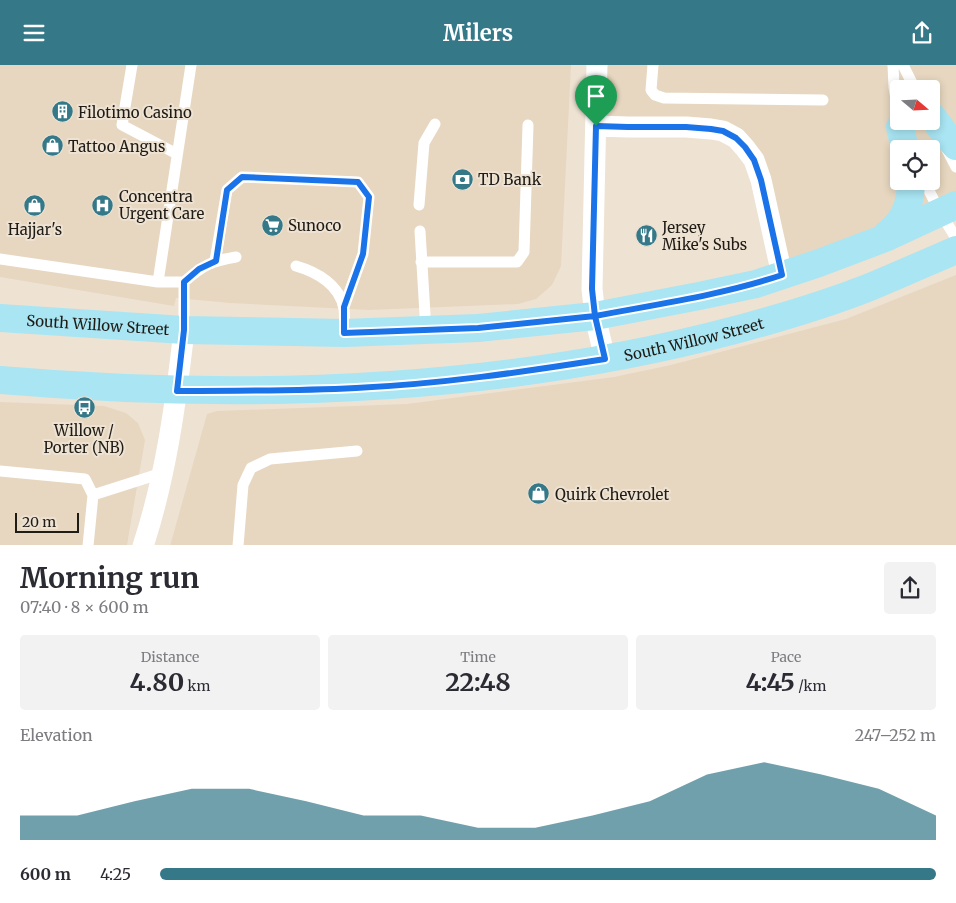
<!DOCTYPE html>
<html lang="en">
<head>
<meta charset="utf-8">
<style>
	body { margin:0; font-family:Merriweather,serif; background:#f2f2f3; color:#2b2b33; height:100vh; display:flex; flex-direction:column; font-size:19px; white-space:nowrap }
	* { box-sizing:border-box; margin:0 }
	p { font-size:16px; color:#7c7c81 }
	.icon { flex:none; width:28px; height:28px; fill:none; stroke:currentColor; stroke-width:2; stroke-linecap:round; stroke-linejoin:round }
	.map { position:relative; height:480px; overflow:hidden }
	.side { display:flex; flex-direction:column; background:#fff; flex:1 }
	.side>* { flex:none }
	.needle { width:32px; rotate:109deg }
	.fabs { position:absolute; left:890px; top:15px; display:grid; gap:10px }
	.fabs a { display:grid; place-items:center; width:50px; height:50px; border-radius:5px; background:#fff; box-shadow:0 2px 8px #0003; font-size:25px }
	.scale { position:absolute; left:15px; bottom:12px; width:64px; box-sizing:border-box; padding-left:5px; border:2px solid #1f1b15; border-top:0; font-size:14px; line-height:18px; white-space:nowrap; color:#1f1b15; -webkit-text-stroke:4px #eee2d2; paint-order:stroke }
	.pin { position:absolute; display:grid; place-items:center; width:42px; height:42px; color:#fff; margin:-51px -21px; border-radius:50% 50% 50% 0; rotate:-45deg; box-shadow:0 0 5px #0007 }
	.pin .icon { rotate:45deg }
	.round { display:grid; place-items:center; flex:none; width:52px; height:52px; border-radius:5px; background:#f2f2f3 }
	.head { display:flex; align-items:center; justify-content:space-between; height:85px; padding:0 20px }
	h1 { font-size:28px; font-weight:700; line-height:38px }
	.figures { display:grid; grid-template-columns:repeat(3,1fr); gap:8px; height:85px; padding:5px 20px }
	.figures div { display:grid; align-content:center; border-radius:5px; background:#f2f2f3; text-align:center }
	.figures b { font-size:25px; font-weight:700 }
	.figures small { font-size:14px; font-weight:400 }
	.figures p { font-size:14px }
	.chart { height:140px; padding:10px 20px }
	.chart p { display:flex; justify-content:space-between }
	.chart svg { width:100%; height:90px; margin-top:5px; fill:#357989; opacity:.7 }
	ul { padding:0 20px; list-style:none; font-size:16px }
	li { display:grid; grid-template-columns:80px 60px 1fr; align-items:center; height:38px }
	li i { height:12px; border-radius:6px; background:#357989 }
	header { display:flex; justify-content:space-between; align-items:center; height:65px; padding:0 20px; background:#357989; color:#fff; font-size:22px; font-weight:700 }
	.map>svg:first-child { display:block }
</style>
</head>
<body>
<header><svg class="icon" aria-label="menu" viewBox="0 0 24 24"><path d="M4 6h16M4 12h16M4 18h16"/></svg>Milers<svg class="icon" aria-label="share" viewBox="0 0 24 24"><path d="M12 15V3M7 8l5-5 5 5M5 13v7h14v-7"/></svg></header>
<div class="map">
<svg width="956" height="481" viewBox="0 0 956 481">
	<rect width="100%" height="100%" fill="#eee2d2"/>
	<path fill="#e7d7c0" fill-rule="evenodd" d="M0 0H571L561 201 552 220 536 234 518 239 369 245 230 238 176 233 174 241 0 212Z
		M597 0H956V140L782 210 736 73 596 61ZM899 24H931V56H899ZM899 84H931V116H899Z
		M956 210V480L170 481 207 349 217 346 407 339 614 312 671 300 846 254Z
		M0 337 104 341 126 348 138 358 145 375 127 480 0 481Z"/>
	<g fill="none" stroke-linecap="round" stroke-linejoin="round">
		<path stroke="#fff" stroke-width="11" d="M132 0 122 60 177 89
			M653 0 651 25 655 30 664 33 823 35
			M893 0 894 22 899 53
			M903 0 915 24
			M945 81 956 102
			M924 116 940 147 956 173
			M419 140 424 78 435 59
			M420 166 426 266
			M0 194 158 217
			M215 196 227 125 242 112 358 117 369 132 363 189 344 242
			M421 197H517L524 187 528 60
			M296 201C317 207 340 220 344 244 345 252 344 260 344 268
			M184 217C203 200 212 196 236 192
			M184 265V217H158L191 0
			M0 406 85 414 93 430 88 481
			M93 430 162 408
			M238 481 243 420 251 403 270 394 357 386"/>
		<path stroke="#fff" stroke-width="21" d="M597 0 592 224 595 251 605 294
			M596 61 628 62H686L711 64 723 66 736 73 745 83 754 95 761 115 782 210
			M143 481C166 411 176 337 184 265"/>
		<g stroke="#a9e5f3" stroke-width="28">
			<path d="M931 50 945 69 956 81"/>
			<path d="M900 62 905 84"/>
			<path d="M887 169C905 156 911 138 911 116"/>
			<path id="s1" d="M0 253 184 265 344 268 478 263 595 251 699 231 756 219 819 198 885 173 956 140"/>
			<path id="s2" d="M0 315C246 336 496 328 735 265 780 253 827 239 870 222 899 210 928 197 956 185"/>
		</g>
	</g>
	<g fill="none" stroke-linecap="round" stroke-linejoin="round">
		<defs>
			<path id="route" d="M596 61 592 224 595 251 478 263 344 268V242L363 189 369 132 358 117 242 112 227 125 216 196 199 204 184 217V265L177 326C237 326 296 326 356 323 440 319 523 307 605 294L595 251C658 239 722 230 782 210L761 115 754 95 745 82 736 73 723 66 711 64 686 62H628L596 61"/>
		</defs>
		<use href="#route" stroke="#fff" stroke-width="10"/>
		<use href="#route" stroke="#1a73e8" stroke-width="6"/>
	</g>
	<defs>
		<symbol id="building-disc" viewBox="-11 -11 22 22"><circle r="9.5" fill="#357989" stroke="#eee2d2"/><path d="M-4-6H4V6H1V3H-1V6H-4ZM-2.5-4.3h1.7v1.8h-1.7ZM.8-4.3h1.7v1.8H.8ZM-2.5-1h1.7V.8h-1.7ZM.8-1h1.7V.8H.8Z" fill="#fff"/></symbol>
		<symbol id="shop-disc" viewBox="-11 -11 22 22"><circle r="9.5" fill="#357989" stroke="#eee2d2"/><path d="M-5-2.5h2.3a2.7 3.5 0 0 1 5.4 0H5L5.5 6h-11ZM-1.5-2.5h3a1.5 2.3 0 0 0-3 0Z" fill="#fff"/></symbol>
		<symbol id="bank-disc" viewBox="-11 -11 22 22"><circle r="9.5" fill="#357989" stroke="#eee2d2"/><path d="M-6-4H6V4H-6ZM0-2.3a2.3 2.3 0 1 0 0 4.6a2.3 2.3 0 1 0 0-4.6Z" fill="#fff"/></symbol>
		<symbol id="hospital-disc" viewBox="-11 -11 22 22"><circle r="9.5" fill="#357989" stroke="#eee2d2"/><path d="M-5-5h3v3.5h4V-5h3V5h-3V1.5h-4V5h-3Z" fill="#fff"/></symbol>
		<symbol id="supermarket-disc" viewBox="-11 -11 22 22"><circle r="9.5" fill="#357989" stroke="#eee2d2"/><path d="M-6-5.5h2.5l.6 2H6L4.5 2H-2.5L-4.4-4H-6ZM-1.5 3.2a1.3 1.3 0 1 0 .1 0ZM3 3.2a1.3 1.3 0 1 0 .1 0Z" fill="#fff"/></symbol>
		<symbol id="restaurant-disc" viewBox="-11 -11 22 22"><circle r="9.5" fill="#357989" stroke="#eee2d2"/><path d="M-5-6h1v4h1v-4h1v4h1v-4h1v5L-1.5 .5V6h-2V.5L-5-1ZM5-6V6H3V1.5H1.5Q1.5-4 5-6Z" fill="#fff"/></symbol>
		<symbol id="bus-disc" viewBox="-11 -11 22 22"><circle r="9.5" fill="#357989" stroke="#eee2d2"/><path d="M-5-6H5V4H4V6H2V4H-2V6H-4V4H-5ZM-3.5-4V0h7V-4ZM-3.5 1.2v1.5H-2V1.2ZM2 1.2v1.5H3.5V1.2Z" fill="#fff"/></symbol>
	</defs>
	<g fill-rule="evenodd">
		<use href="#building-disc" x="50" y="34" width="25" height="25"/>
		<use href="#shop-disc" x="40" y="68" width="25" height="25"/>
		<use href="#bank-disc" x="450" y="102" width="25" height="25"/>
		<use href="#hospital-disc" x="90" y="128" width="25" height="25"/>
		<use href="#shop-disc" x="22" y="128" width="25" height="25"/>
		<use href="#supermarket-disc" x="260" y="148" width="25" height="25"/>
		<use href="#restaurant-disc" x="634" y="158" width="25" height="25"/>
		<use href="#bus-disc" x="72" y="330" width="25" height="25"/>
		<use href="#shop-disc" x="526" y="416" width="25" height="25"/>
	</g>
	<g text-anchor="middle" dominant-baseline="central" stroke-width="4" stroke-linejoin="round" paint-order="stroke">
		<g font-size="15" fill="#1f1b15" stroke="#eee2d2" text-anchor="start">
			<text x="78" y="47">Filotimo Casino</text>
			<text x="68" y="81">Tattoo Angus</text>
			<text x="478" y="114">TD Bank</text>
			<text x="119" y="131">Concentra<tspan x="119" dy="17">Urgent Care</tspan></text>
			<text x="288" y="160">Sunoco</text>
			<text x="662" y="162">Jersey<tspan x="662" dy="17">Mike's Subs</tspan></text>
			<text x="35" y="164" text-anchor="middle">Hajjar's</text>
			<text x="84" y="365" text-anchor="middle">Willow /<tspan x="84" dy="17">Porter (NB)</tspan></text>
			<text x="555" y="429">Quirk Chevrolet</text>
		</g>
		<g font-size="15" fill="#1f1b15" stroke="#eee2d2">
			<text stroke="none"><textPath href="#s1" startOffset="98">South Willow Street</textPath></text>
			<text stroke="none"><textPath href="#s2" startOffset="698">South Willow Street</textPath></text>
		</g>
	</g>
</svg>
<div class="fabs">
<a><svg class="needle" viewBox="-14 -14 28 28"><path d="M0-13l5 13h-10z" fill="#e53935"/><path d="M0 13l5-13h-10z" fill="#7c7c81"/></svg></a>
<a><svg class="icon" aria-label="locate" viewBox="0 0 24 24"><circle cx="12" cy="12" r="6"/><path d="M12 2v4M12 18v4M2 12h4M18 12h4"/></svg></a>
</div>
<div class="scale">20 m</div>
<div class="pin" style="left:596px;top:61px;background:#1e9e55"><svg class="icon" aria-label="arrive" viewBox="0 0 24 24"><path d="M6 21V4h12l-3 4 3 4H6"/></svg></div>
</div>
<section class="side">
<div class="head"><div><h1>Morning run</h1><p>07:40 · 8 × 600 m</p></div><a class="round"><svg class="icon" aria-label="share" viewBox="0 0 24 24"><path d="M12 15V3M7 8l5-5 5 5M5 13v7h14v-7"/></svg></a></div>
<div class="figures">
<div><p>Distance</p><b>4.80<small> km</small></b></div>
<div><p>Time</p><b>22:48</b></div>
<div><p>Pace</p><b>4:45<small> /km</small></b></div>
</div>
<div class="chart"><p><span>Elevation</span>247–252 m</p>
<svg viewBox="0 0 160 44" preserveAspectRatio="none"><path d="M0 44V32L10 32L20 25L30 19L40 19L50 25L60 32L70 32L80 38L90 38L100 32L110 25L120 12L130 6L140 12L150 19L160 32V44z"/></svg>
</div>
<ul>
<li><b>600 m</b>4:25<i style="width:100%"></i></li>
</ul>
</section>
</body>
</html>
